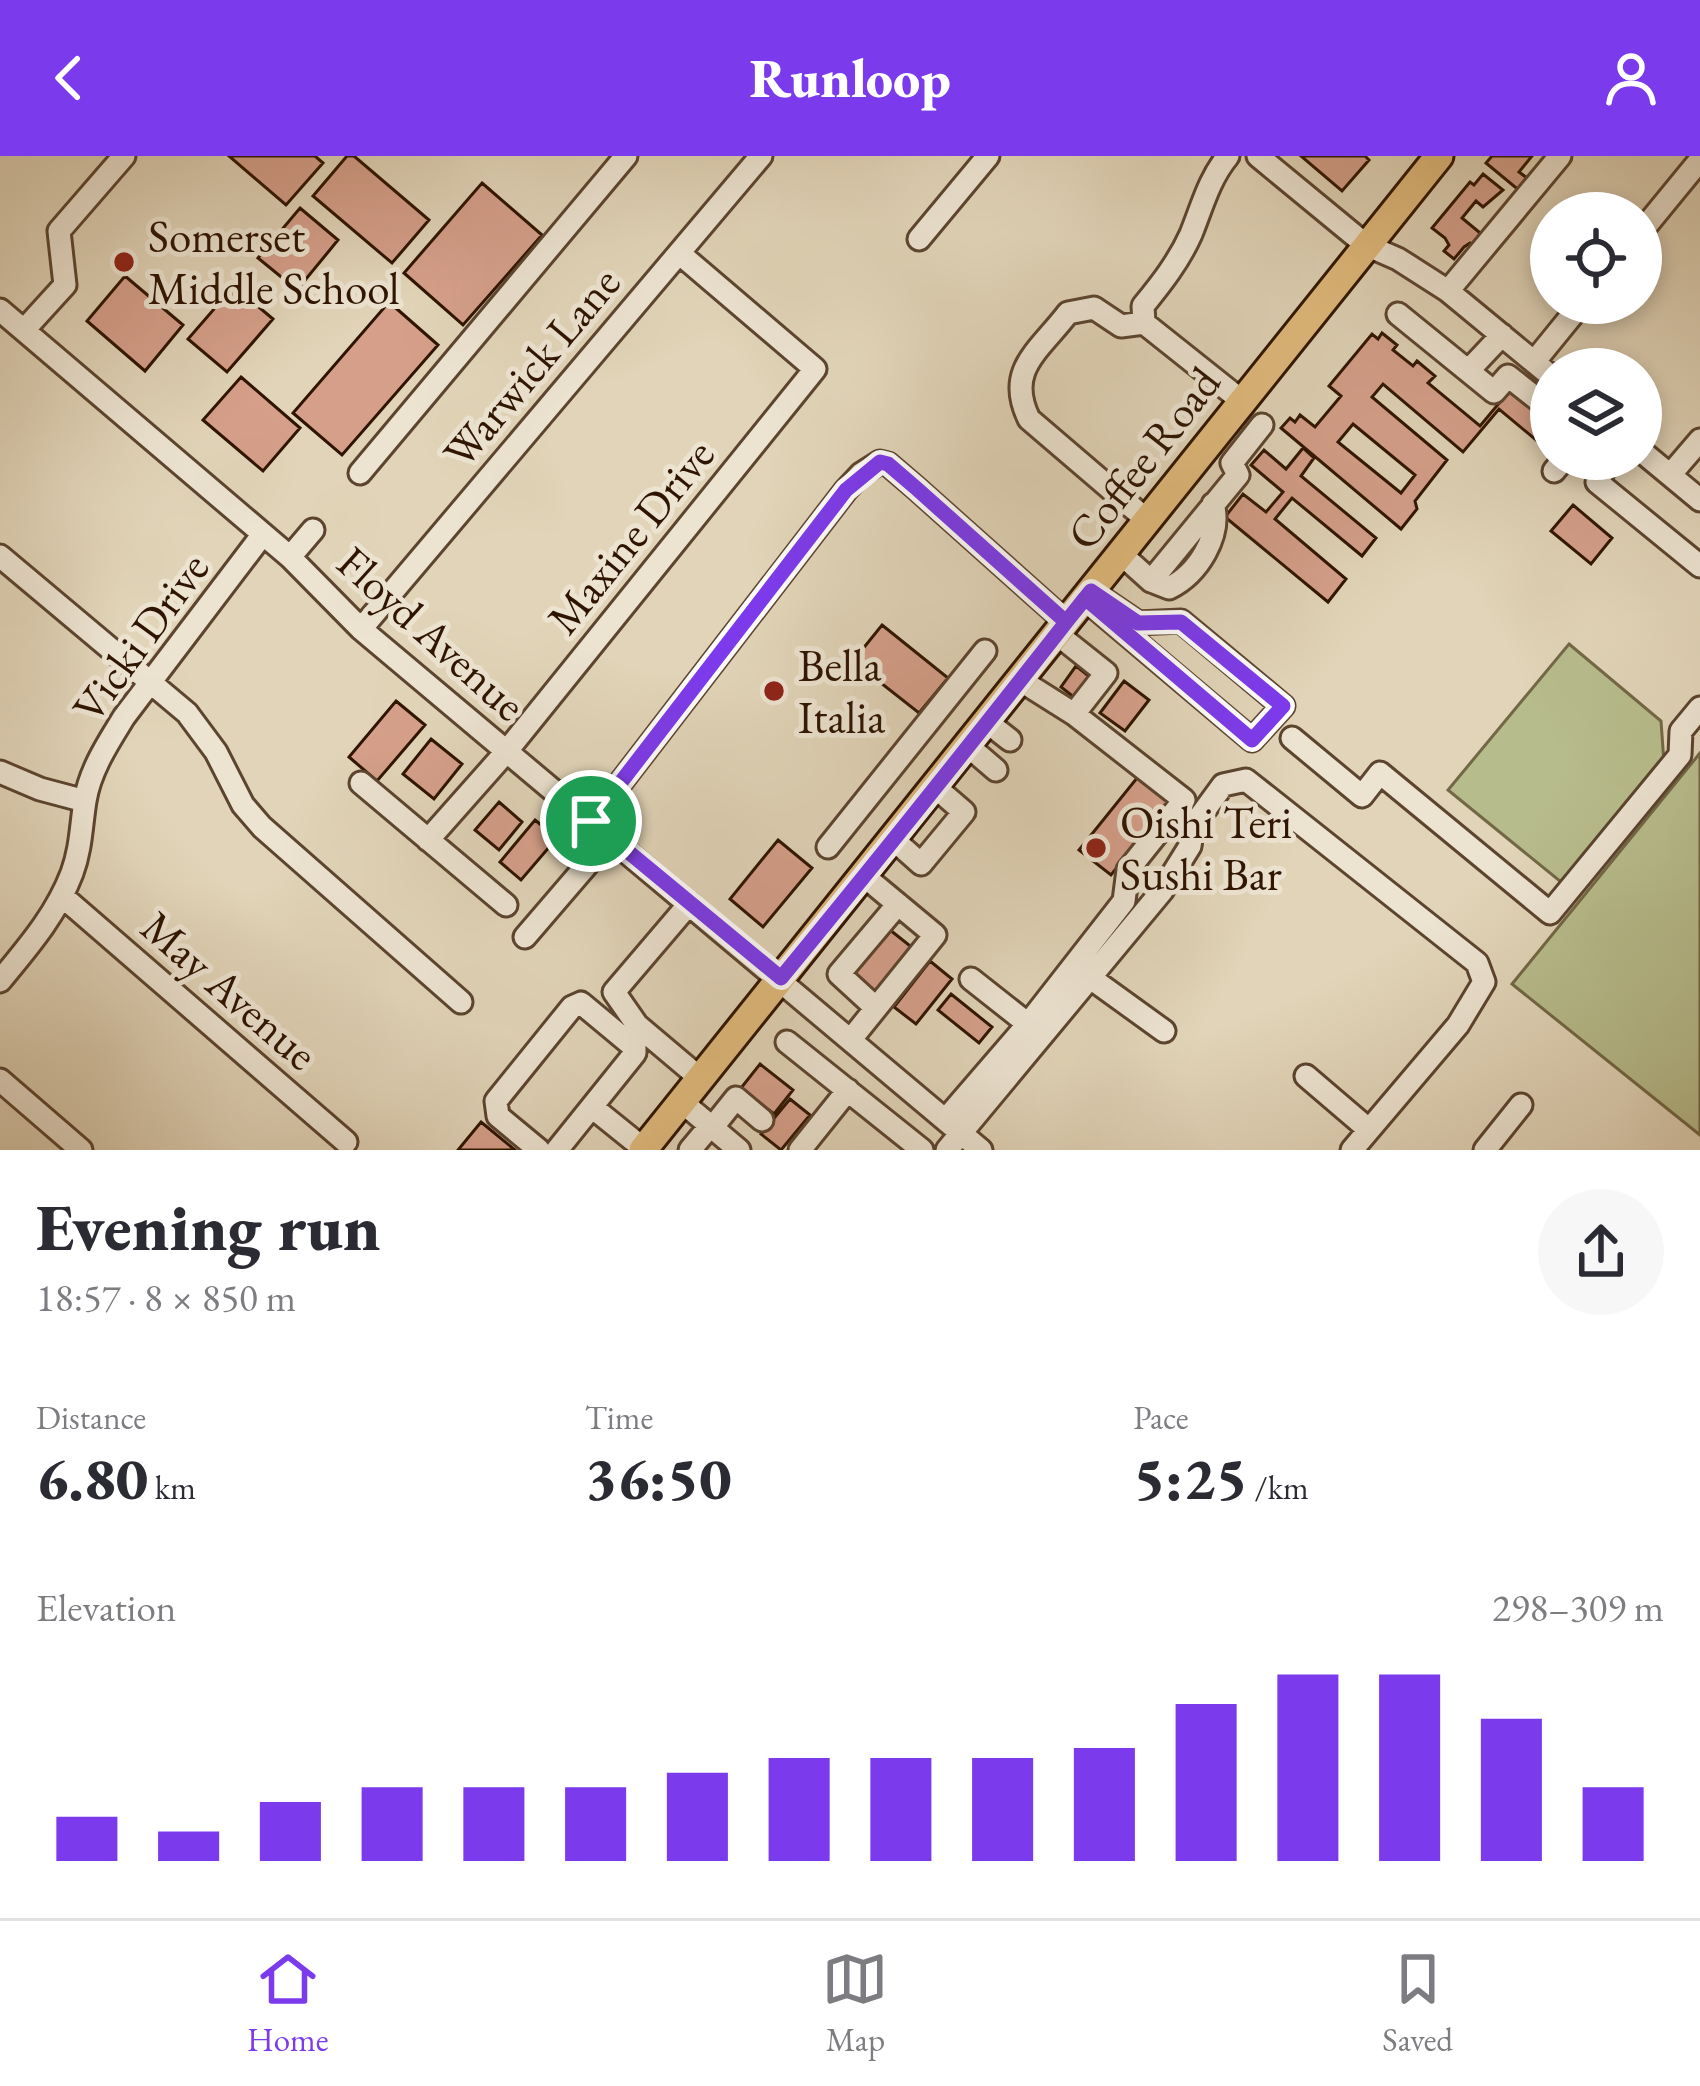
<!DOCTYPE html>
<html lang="en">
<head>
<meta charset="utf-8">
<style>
	body { margin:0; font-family:"EB Garamond",serif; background:#f7f7f7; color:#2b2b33; height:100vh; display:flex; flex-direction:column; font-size:45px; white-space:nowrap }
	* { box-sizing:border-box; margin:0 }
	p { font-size:39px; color:#7c7c81 }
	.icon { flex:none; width:66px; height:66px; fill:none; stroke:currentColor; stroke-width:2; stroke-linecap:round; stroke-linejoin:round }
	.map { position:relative; height:994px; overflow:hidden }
	.side { display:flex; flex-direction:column; background:#fff; flex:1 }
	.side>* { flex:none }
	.fabs { position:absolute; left:1530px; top:36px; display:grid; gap:24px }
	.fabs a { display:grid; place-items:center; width:132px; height:132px; border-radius:50%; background:#fff; box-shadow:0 6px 18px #0003; font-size:60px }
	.pin { position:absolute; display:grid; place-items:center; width:102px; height:102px; color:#fff; margin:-51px; border:6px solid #fff; border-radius:50%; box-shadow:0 3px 12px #0007 }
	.round { display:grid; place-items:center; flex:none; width:126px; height:126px; border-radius:63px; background:#f7f7f7 }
	.overview { display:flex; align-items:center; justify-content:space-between; height:204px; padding:0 36px }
	h1 { font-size:66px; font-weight:800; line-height:90px }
	.metrics { display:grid; grid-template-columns:repeat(3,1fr); gap:18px; height:204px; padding:12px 36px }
	.metrics div { display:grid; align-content:center }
	.metrics b { font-size:60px; font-weight:800 }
	.metrics small { font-size:33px; font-weight:400 }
	.metrics p { font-size:33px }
	.chart { height:336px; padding:24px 36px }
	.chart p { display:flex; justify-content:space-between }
	.chart svg { width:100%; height:216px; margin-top:12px; stroke:#7c3aed; stroke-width:6 }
	header { display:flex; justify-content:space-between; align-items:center; height:156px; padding:0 36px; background:#7c3aed; color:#fff; font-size:54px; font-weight:800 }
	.tab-bar { display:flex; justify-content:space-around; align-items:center; height:168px; border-top:3px solid #e1e1e2; background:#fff; font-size:33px; color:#7c7c81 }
	.tab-bar a { display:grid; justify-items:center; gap:6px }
	.tab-bar .active { color:#7c3aed }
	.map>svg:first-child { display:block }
</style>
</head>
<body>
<header><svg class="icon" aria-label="back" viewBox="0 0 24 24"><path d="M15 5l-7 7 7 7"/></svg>Runloop<svg class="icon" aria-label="person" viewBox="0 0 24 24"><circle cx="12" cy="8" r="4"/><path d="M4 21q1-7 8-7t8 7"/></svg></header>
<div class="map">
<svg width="1700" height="994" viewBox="0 0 1700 994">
	<rect width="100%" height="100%" fill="#e1d4b8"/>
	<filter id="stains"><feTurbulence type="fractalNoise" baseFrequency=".00167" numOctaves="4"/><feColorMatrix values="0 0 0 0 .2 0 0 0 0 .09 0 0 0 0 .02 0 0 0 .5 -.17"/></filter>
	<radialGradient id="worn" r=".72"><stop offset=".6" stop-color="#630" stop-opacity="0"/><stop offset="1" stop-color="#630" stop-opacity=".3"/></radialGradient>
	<path fill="#b7bc8c" stroke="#736846" stroke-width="3" d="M1569 488 1661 565 1664 607 1561 726 1448 634Z
		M1700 597V979L1512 828Z"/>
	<path fill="#d59f8a" stroke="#2f1401" stroke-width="3" fill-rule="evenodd" d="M229 0H315L323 7 286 49Z
		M347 0H354L429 64 392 107 313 40Z
		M1301 0H1365L1369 4 1342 35Z
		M1492 0H1532L1519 16 1531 25 1521 36 1486 7Z
		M1483 18 1503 34 1483 51 1476 45 1462 62 1485 81 1476 92 1470 87 1464 91 1454 103 1444 95 1449 89 1445 82 1432 72 1470 26 1474 29Z
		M482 27 542 79 463 169 404 117Z
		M300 52 338 84 297 134 258 102Z
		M125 120 183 169 145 215 87 165Z
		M234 130 273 163 227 216 188 183Z
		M389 146 438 189 342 299 293 257Z
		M1382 177 1397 189 1393 194 1413 210 1417 205 1435 220 1428 227 1480 270 1510 234 1551 268V291L1548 294 1499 253 1463 296 1383 228 1372 241 1447 304 1415 345 1417 353 1401 373 1281 272 1290 262 1295 266 1300 259 1315 271 1341 240 1329 230 1372 178 1378 183ZM1353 268 1415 319 1401 337 1338 286Z
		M241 221 300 272 263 315 203 264Z
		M1303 292 1314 302 1301 320 1376 382 1362 400 1292 342 1275 363 1346 423 1328 446 1225 361 1243 338 1266 356 1283 336 1251 309 1264 294 1286 313Z
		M1573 349 1612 382 1591 408 1551 375Z
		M882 469 948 522 919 557 853 505Z
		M1076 510 1090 521 1075 542 1061 531Z
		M1124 525 1149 544 1125 575 1100 557Z
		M396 545 425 569 377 625 349 601Z
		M431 583 462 608 434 643 403 618Z
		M1141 617 1172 642 1111 719 1079 694Z
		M499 646 522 666 499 694 475 674Z
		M535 664 557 682 521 724 500 706Z
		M778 684 812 712 763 771 730 743Z
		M885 770 914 793 878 838 849 815Z
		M930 805 952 823 916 868 894 851Z
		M951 838 992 871 979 887 938 854Z
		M760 908 793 934 774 958 741 932Z
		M790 943 810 959 781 994 761 978Z
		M481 966 515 994H458Z"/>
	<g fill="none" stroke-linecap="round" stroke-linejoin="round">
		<defs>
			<path id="minor" d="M1258 0 1366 89 1398 103 1448 135 1551 220
				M1641 76 1700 4
				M919 83 988 0
				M1448 135 1560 0
				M0 154 290 401 361 473 981 994
				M1398 158 1494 236 1508 220 1551 254
				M1144 167 1143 150C1161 128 1179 105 1191 78 1202 51 1209 23 1228 0
				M24 174 65 129 59 75 124 0
				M1534 206 1582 147
				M1468 215 1502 179
				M1641 295 1700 344
				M1611 303 1597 326 1700 410
				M1554 315 1564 303
				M360 317 626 0
				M1670 319 1700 284
				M1147 364 1029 263C1005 214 1039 195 1068 157L1094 152 1121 170 1144 167 1242 245
				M1121 398 1151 425 1169 432C1198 418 1222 379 1213 348
				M0 400 187 557 216 596 243 649 262 671 461 846
				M290 401 313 374
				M1151 425 1238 319 1232 307 1262 269
				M1085 443 1252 584 1283 550 1181 465 1138 467 1091 435
				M361 473 761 0
				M1057 478 1106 517 1074 558
				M987 566 1010 584
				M1292 582 1362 640 1380 617 1550 757 1680 599 1681 575 1700 552
				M968 590 996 614
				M0 616 40 633 85 645
				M361 627 506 749
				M591 665 846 334 861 318 880 306 888 308 916 332 1066 466
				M428 684 506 596 815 213 679 97
				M894 684 921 708 964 656 935 631
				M828 691 985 495
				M62 740 346 986
				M689 748 614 836 637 869 701 923
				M525 781 610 682
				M971 823 1028 868
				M1092 823 1164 875
				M0 825C28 791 56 759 72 717 81 693 81 670 85 645 90 614 108 587 124 561L263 378
				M876 852 839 818 898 748
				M852 882 935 779 864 720
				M787 886 922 994
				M1306 920 1368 973
				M0 924 81 994
				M682 946 739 994
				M592 951 644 993
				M946 963 1028 868 1124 745 1128 714 1184 644 1074 558 1020 524
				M712 972 736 942 762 964
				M539 994 498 960 496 945 572 851 581 847 635 892V897L557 994
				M690 994 710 970
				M800 994 848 934
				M947 994 1162 735 1190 690 1193 670 1223 629 1246 624 1477 807 1484 826 1458 869 1352 994
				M1485 994 1521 949"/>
			<path id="major" d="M643 994 1439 0"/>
		</defs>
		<use href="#minor" stroke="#5c442f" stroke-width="27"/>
		<use href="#major" stroke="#2f1401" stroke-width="33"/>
		<use href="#minor" stroke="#ece3d1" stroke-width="21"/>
		<use href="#major" stroke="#e0ba7c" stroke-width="27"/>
	</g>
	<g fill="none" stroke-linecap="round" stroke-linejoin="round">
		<defs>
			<path id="route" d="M591 665 781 822C884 697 985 570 1085 442L1252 584 1283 550 1181 466 1138 467 1091 435 1066 466 916 332 888 308 880 306 846 334 591 665"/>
		</defs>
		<use href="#route" stroke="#fff" stroke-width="24"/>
		<use href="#route" stroke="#7c3aed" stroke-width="15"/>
	</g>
	<g fill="#8f2418" stroke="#ece3d1" stroke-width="4.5">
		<circle cx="124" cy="106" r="12"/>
		<circle cx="774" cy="535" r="12"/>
		<circle cx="1096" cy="692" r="12"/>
	</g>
	<g text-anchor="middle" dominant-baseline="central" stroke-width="10" stroke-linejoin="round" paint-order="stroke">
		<g font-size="45" fill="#2f1401" stroke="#ece3d1" text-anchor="start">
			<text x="148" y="80">Somerset<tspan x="148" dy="52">Middle School</tspan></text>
			<text x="798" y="509">Bella<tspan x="798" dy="52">Italia</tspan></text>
			<text x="1120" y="666">Oishi Teri<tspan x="1120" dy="52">Sushi Bar</tspan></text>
		</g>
		<g font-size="45" fill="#2f1401" stroke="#ece3d1">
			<text transform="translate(531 211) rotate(-50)">Warwick Lane</text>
			<text transform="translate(1143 302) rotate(-52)">Coffee Road</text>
			<text transform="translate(630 380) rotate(-51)">Maxine Drive</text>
			<text transform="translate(432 477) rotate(42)">Floyd Avenue</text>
			<text transform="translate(140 481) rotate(-54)">Vicki Drive</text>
			<text transform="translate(230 834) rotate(41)">May Avenue</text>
		</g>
	</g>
	<rect width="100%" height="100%" filter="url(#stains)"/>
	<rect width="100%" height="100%" fill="url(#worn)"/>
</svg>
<div class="fabs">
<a><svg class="icon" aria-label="locate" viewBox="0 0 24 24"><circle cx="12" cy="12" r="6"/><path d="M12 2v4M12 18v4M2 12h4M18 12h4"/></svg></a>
<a><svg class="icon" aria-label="layers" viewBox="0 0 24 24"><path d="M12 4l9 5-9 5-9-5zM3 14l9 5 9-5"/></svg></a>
</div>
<div class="pin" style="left:591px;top:665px;background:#1e9e55"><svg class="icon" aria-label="arrive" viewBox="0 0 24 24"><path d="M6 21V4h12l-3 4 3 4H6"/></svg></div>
</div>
<section class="side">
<div class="overview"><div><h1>Evening run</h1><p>18:57 · 8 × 850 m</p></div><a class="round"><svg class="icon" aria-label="share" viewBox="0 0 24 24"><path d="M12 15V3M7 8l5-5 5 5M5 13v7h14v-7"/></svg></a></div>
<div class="metrics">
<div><p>Distance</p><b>6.80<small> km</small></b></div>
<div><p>Time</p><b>36:50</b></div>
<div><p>Pace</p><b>5:25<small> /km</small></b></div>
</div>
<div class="chart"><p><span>Elevation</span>298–309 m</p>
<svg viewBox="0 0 160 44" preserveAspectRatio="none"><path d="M5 44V35M15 44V38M25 44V32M35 44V29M45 44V29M55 44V29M65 44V26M75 44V23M85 44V23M95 44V23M105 44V21M115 44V12M125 44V6M135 44V6M145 44V15M155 44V29"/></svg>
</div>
</section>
<nav class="tab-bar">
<a class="active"><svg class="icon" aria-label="home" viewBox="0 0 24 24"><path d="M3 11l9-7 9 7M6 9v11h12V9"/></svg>Home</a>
<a><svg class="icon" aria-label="map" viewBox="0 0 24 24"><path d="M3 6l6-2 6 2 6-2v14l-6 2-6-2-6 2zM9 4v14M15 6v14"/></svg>Map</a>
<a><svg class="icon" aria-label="saved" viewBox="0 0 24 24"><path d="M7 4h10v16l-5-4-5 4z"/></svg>Saved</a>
</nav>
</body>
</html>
